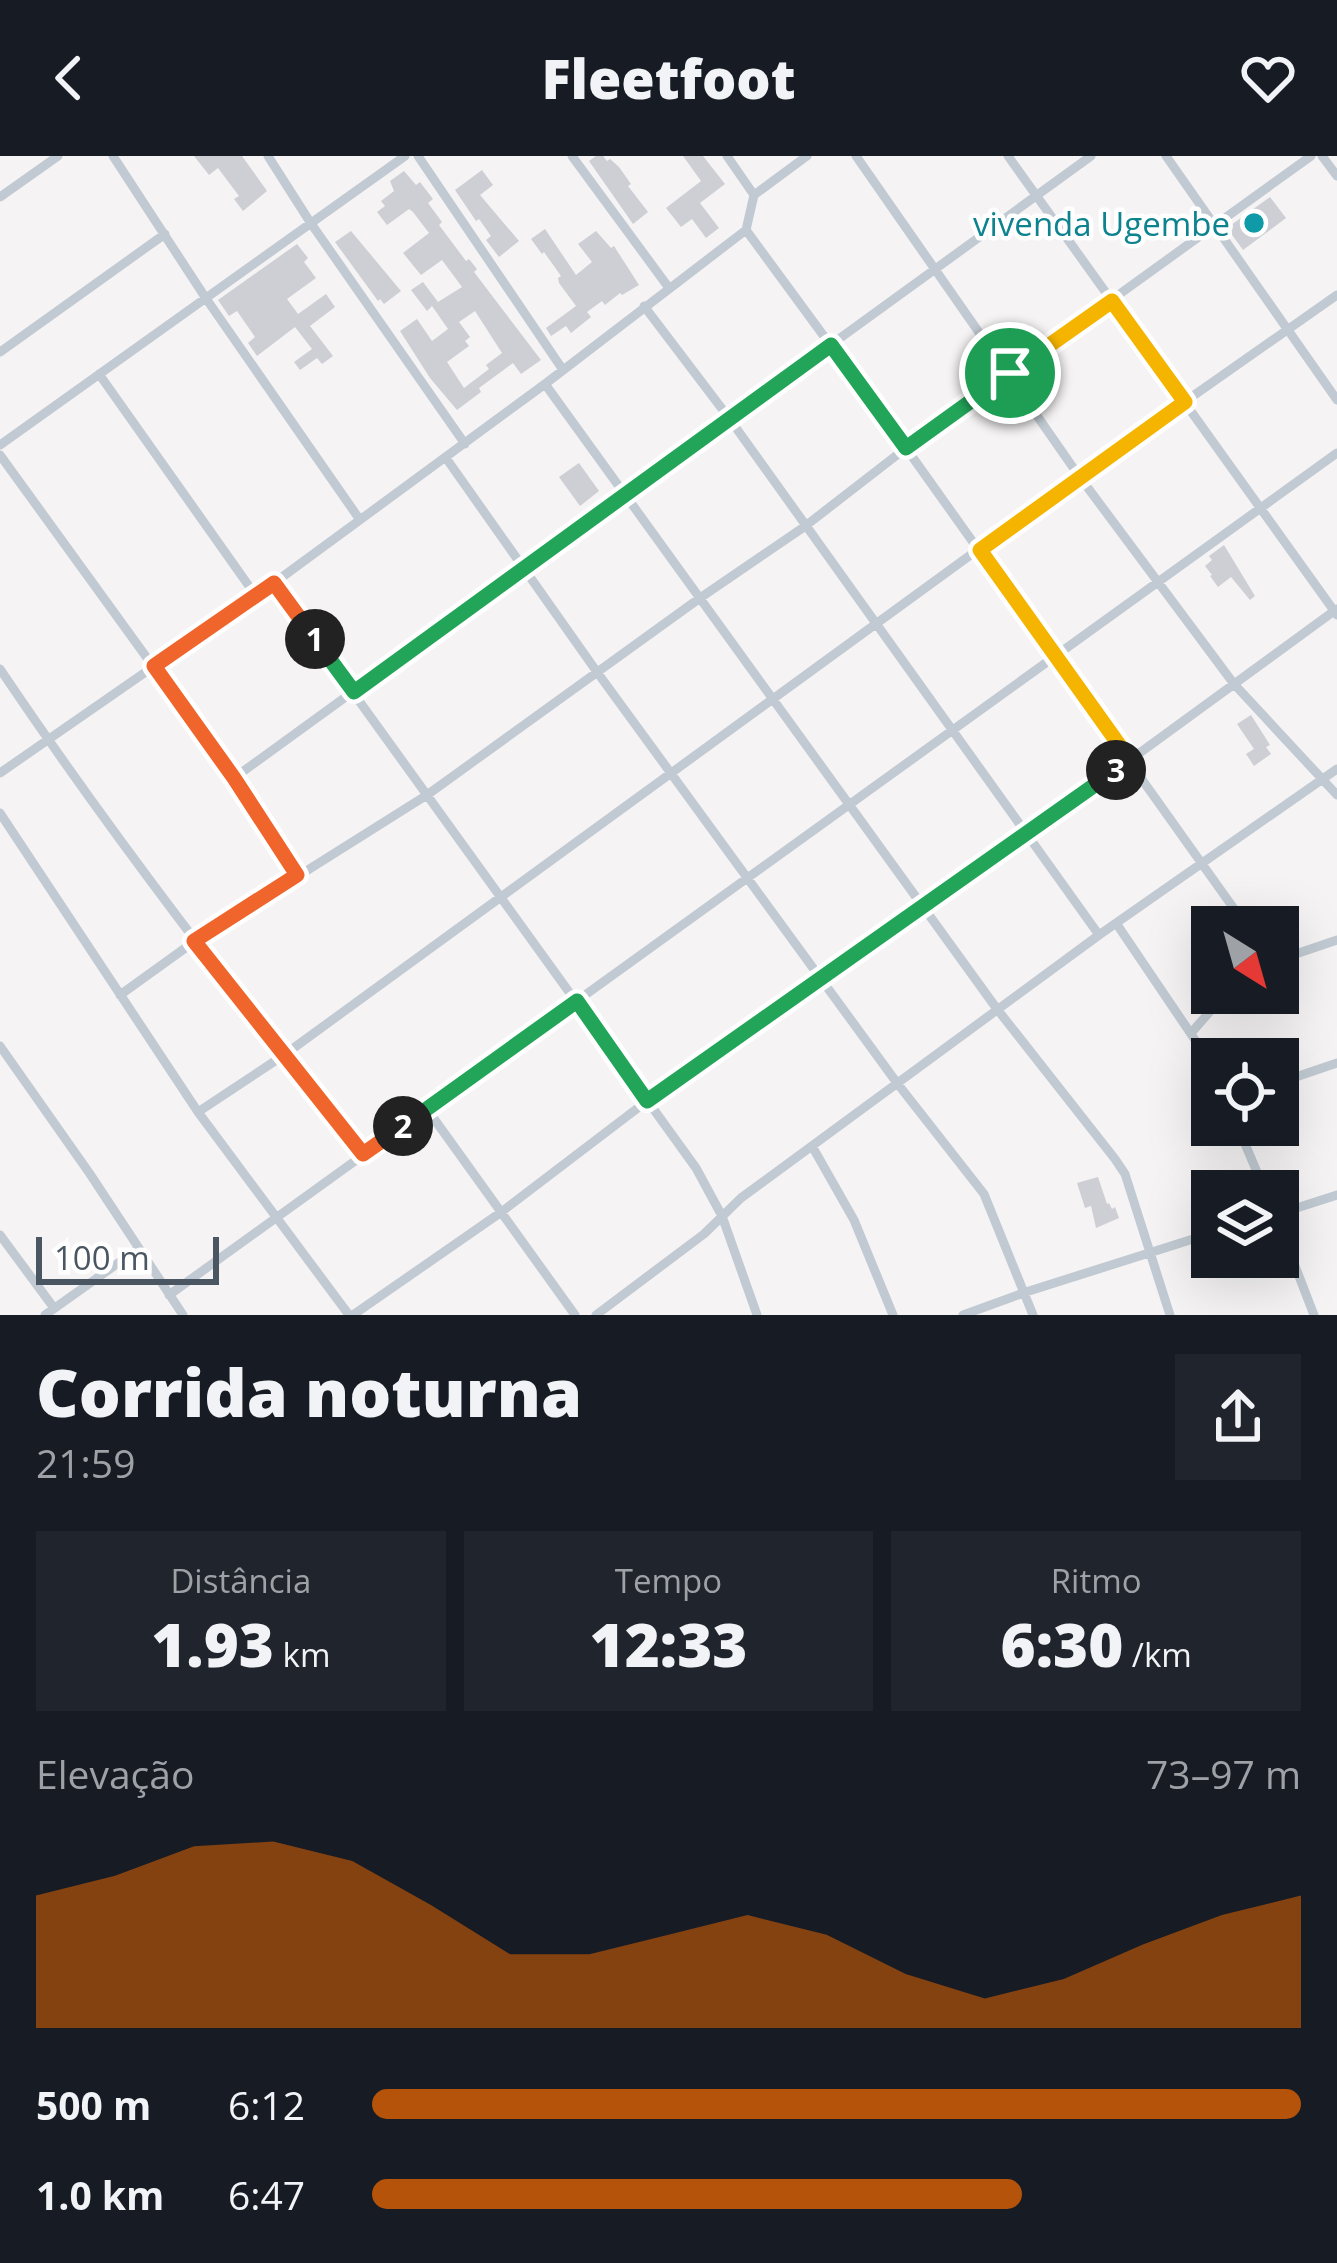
<!DOCTYPE html>
<html lang="pt">
<head>
<meta charset="utf-8">
<style>
	body { margin:0; font-family:"Open Sans",sans-serif; background:#20242c; color:#f1f3f6; height:100vh; display:flex; flex-direction:column; font-size:45px; white-space:nowrap }
	* { box-sizing:border-box; margin:0 }
	p { font-size:39px; color:#9ea1a6 }
	.icon { flex:none; width:66px; height:66px; fill:none; stroke:currentColor; stroke-width:2; stroke-linecap:round; stroke-linejoin:round }
	.map { position:relative; height:1159px; overflow:hidden }
	.drawer { display:flex; flex-direction:column; background:#171b24; flex:1 }
	.drawer>* { flex:none }
	.needle { width:78px; rotate:143deg }
	.fabs { position:absolute; left:1191px; top:750px; display:grid; gap:24px }
	.fabs a { display:grid; place-items:center; width:108px; height:108px; border-radius:0px; background:#171b24; box-shadow:0 12px 48px #0002; font-size:60px }
	.scale { position:absolute; left:36px; bottom:30px; width:183px; box-sizing:border-box; padding-left:12px; border:6px solid #4a5661; border-top:0; font-size:33px; line-height:42px; white-space:nowrap; color:#4a5661; -webkit-text-stroke:9px #fff; paint-order:stroke }
	.pin { position:absolute; display:grid; place-items:center; width:102px; height:102px; color:#fff; margin:-51px; border:6px solid #fff; border-radius:50%; box-shadow:0 3px 12px #0007 }
	.km { position:absolute; width:60px; height:60px; margin:-30px; border-radius:50%; background:#222; color:#fff; font-size:33px; line-height:60px; text-align:center }
	.round { display:grid; place-items:center; flex:none; width:126px; height:126px; border-radius:0px; background:#20242c }
	.headline { display:flex; align-items:center; justify-content:space-between; height:204px; padding:0 36px }
	h1 { font-size:66px; font-weight:800; line-height:90px }
	.figures { display:grid; grid-template-columns:repeat(3,1fr); gap:18px; height:204px; padding:12px 36px }
	.figures div { display:grid; align-content:center; border-radius:0px; background:#20242c; text-align:center }
	.figures b { font-size:60px; font-weight:800 }
	.figures small { font-size:33px; font-weight:400 }
	.figures p { font-size:33px }
	.chart { height:336px; padding:24px 36px }
	.chart p { display:flex; justify-content:space-between }
	.chart svg { width:100%; height:216px; margin-top:12px; fill:#b45309; opacity:.7 }
	ul { padding:0 36px; list-style:none; font-size:39px }
	li { display:grid; grid-template-columns:192px 144px 1fr; align-items:center; height:90px }
	li i { height:30px; border-radius:15px; background:#b45309 }
	header { display:flex; justify-content:space-between; align-items:center; height:156px; padding:0 36px; background:#171b24; font-size:54px; font-weight:800 }
	.map>svg:first-child { display:block }
</style>
</head>
<body>
<header><svg class="icon" aria-label="back" viewBox="0 0 24 24"><path d="M15 5l-7 7 7 7"/></svg>Fleetfoot<svg class="icon" aria-label="heart" viewBox="0 0 24 24"><path d="M12 20l-8-8c-3-5 5-10 8-4 3-6 11-1 8 4z"/></svg></header>
<div class="map">
<svg width="1337" height="1159" viewBox="0 0 1337 1159">
	<rect width="100%" height="100%" fill="#f5f3f3"/>
	<path fill="#cdcfd5" fill-rule="evenodd" d="M194 0H242L267 35 243 55 234 43 239 40 218 12 209 19Z
		M596 0H603L607 5 610 3 619 11 631 28 628 30 648 56 633 68 589 5Z
		M683 0H703L725 28 700 47 719 72 706 82 692 63 681 71 666 52 701 25Z
		M482 14 493 29 480 39 519 85 499 101 486 84 491 80 479 63 476 65 455 34Z
		M404 15 416 29 420 26 433 43 428 47 442 66 439 69 466 105 469 103 477 113 474 116 541 204 521 218 513 207 479 232 481 236 457 254 430 222 400 175 417 163 432 185 448 173 432 150 427 155 411 134 423 126 438 146 462 131 442 104 421 119 403 97 429 77 413 56 409 53 387 69 377 56 385 50 381 45 394 35 390 25ZM475 155 502 197 486 209 489 213 464 232 447 206 469 190 465 185 470 181 459 166Z
		M1270 41 1286 62 1243 94 1227 72Z
		M545 73 576 119 592 106 578 88 596 75 611 92 614 90 639 129 622 139 620 137 605 149 602 145 587 156 591 161 571 177 566 170 551 180 546 172 576 150 559 127 558 122 561 120 544 96 542 98 531 83Z
		M351 75 401 135 384 148 380 143 378 145 335 86Z
		M297 88 308 102 304 106 316 122 287 143 298 158 326 138 335 151 310 170 333 200 322 208 317 202 300 214 294 206 312 193 295 171 257 200 248 187 255 181 237 155 229 160 218 144Z
		M579 307 599 335 580 350 559 321Z
		M1224 389 1255 440 1250 444 1231 421 1218 431 1210 420 1212 419 1205 410 1212 404 1209 400Z
		M1251 559 1270 589 1266 591 1271 598 1254 610 1246 598 1254 593 1237 568Z
		M1098 1021 1107 1048 1109 1047 1112 1053 1115 1051 1119 1062 1096 1072 1091 1050 1085 1052 1077 1027Z"/>
	<g fill="none" stroke-linecap="round" stroke-linejoin="round">
		<path stroke="#c1cad2" stroke-width="9" d="M113 0 205 141 360 364
			M268 0 310 66 465 288
			M418 0 563 214
			M572 0 669 132
			M727 0 754 39
			M856 0 1079 320 1234 528 1337 639
			M1008 0 1337 459
			M1166 0 1337 244
			M1322 0 1337 20
			M0 41 58 0
			M746 74 906 292 1247 771
			M644 150 729 262 1099 779
			M0 196 165 78
			M99 218 256 440
			M545 228 997 853 1115 1003 1125 1018 1170 1159
			M0 289 405 0
			M0 299 234 622 297 719
			M446 302 597 516 897 927 984 1038 1033 1159
			M274 427 696 1012 722 1060 757 1159
			M0 513C113 681 236 840 363 998
			M0 617 274 427 545 228 746 74 754 39 807 0
			M234 622 1091 0
			M0 657 198 956 349 1159
			M1116 767 1212 909
			M1278 804 1337 784
			M120 839 195 785 427 639 700 442 804 371 906 292 1311 0
			M1192 876 1226 837
			M0 890 90 1018 183 1159
			M1278 927 1337 907
			M427 953 575 1159
			M198 956 284 899 1079 320 1337 139
			M1237 969 1265 1035
			M812 990 854 1064 893 1159
			M1278 1058 1337 1039
			M1278 1066 1314 1159
			M0 1079 54 1152
			M169 1139 1337 297
			M45 1159 138 1093
			M353 1159 500 1057 647 945 1130 604 1337 453
			M596 1159 704 1078 741 1042 1099 779 1337 613
			M963 1159 1026 1136 1212 1077"/>
	</g>
	<g fill="none" stroke-linecap="round" stroke-linejoin="round">
		<defs>
			<path id="split-1" d="M315 483 354 536 831 189 906 292 1010 217"/>
			<path id="split-2" d="M315 483 274 427 154 510 234 622 297 719 194 785 363 998 403 970"/>
			<path id="split-3" d="M403 970 577 845 647 945 1116 614"/>
			<path id="split-4" d="M1010 217 1112 145 1185 246 980 394 1130 604 1116 614"/>
		</defs>
		<use href="#split-1" stroke="#fff" stroke-width="24"/>
		<use href="#split-2" stroke="#fff" stroke-width="24"/>
		<use href="#split-3" stroke="#fff" stroke-width="24"/>
		<use href="#split-4" stroke="#fff" stroke-width="24"/>
		<use href="#split-1" stroke="#22a559" stroke-width="15"/>
		<use href="#split-2" stroke="#f0652b" stroke-width="15"/>
		<use href="#split-3" stroke="#22a559" stroke-width="15"/>
		<use href="#split-4" stroke="#f5b400" stroke-width="15"/>
	</g>
	<circle fill="#0f9aa8" stroke="#fff" stroke-width="4.5" cx="1254" cy="67" r="12"/>
	<g text-anchor="middle" dominant-baseline="central" stroke-width="9" stroke-linejoin="round" paint-order="stroke">
		<g font-size="33" fill="#0d838f" stroke="#fff" text-anchor="end">
			<text x="1230" y="67">vivenda Ugembe</text>
		</g>
	</g>
</svg>
<div class="fabs">
<a><svg class="needle" viewBox="-14 -14 28 28"><path d="M0-13l5 13h-10z" fill="#e53935"/><path d="M0 13l5-13h-10z" fill="#9ea1a6"/></svg></a>
<a><svg class="icon" aria-label="locate" viewBox="0 0 24 24"><circle cx="12" cy="12" r="6"/><path d="M12 2v4M12 18v4M2 12h4M18 12h4"/></svg></a>
<a><svg class="icon" aria-label="layers" viewBox="0 0 24 24"><path d="M12 4l9 5-9 5-9-5zM3 14l9 5 9-5"/></svg></a>
</div>
<div class="scale">100 m</div>
<div class="pin" style="left:1010px;top:217px;background:#1e9e55"><svg class="icon" aria-label="arrive" viewBox="0 0 24 24"><path d="M6 21V4h12l-3 4 3 4H6"/></svg></div>
<b class="km" style="left:315px;top:483px">1</b>
<b class="km" style="left:403px;top:970px">2</b>
<b class="km" style="left:1116px;top:614px">3</b>
</div>
<section class="drawer">
<div class="headline"><div><h1>Corrida noturna</h1><p>21:59</p></div><a class="round"><svg class="icon" aria-label="share" viewBox="0 0 24 24"><path d="M12 15V3M7 8l5-5 5 5M5 13v7h14v-7"/></svg></a></div>
<div class="figures">
<div><p>Distância</p><b>1.93<small> km</small></b></div>
<div><p>Tempo</p><b>12:33</b></div>
<div><p>Ritmo</p><b>6:30<small> /km</small></b></div>
</div>
<div class="chart"><p><span>Elevação</span>73–97 m</p>
<svg viewBox="0 0 160 44" preserveAspectRatio="none"><path d="M0 44V17L10 13L20 7L30 6L40 10L50 19L60 29L70 29L80 25L90 21L100 25L110 33L120 38L130 34L140 27L150 21L160 17V44z"/></svg>
</div>
<ul>
<li><b>500 m</b>6:12<i style="width:100%"></i></li>
<li><b>1.0 km</b>6:47<i style="width:70%"></i></li>
</ul>
</section>
</body>
</html>
